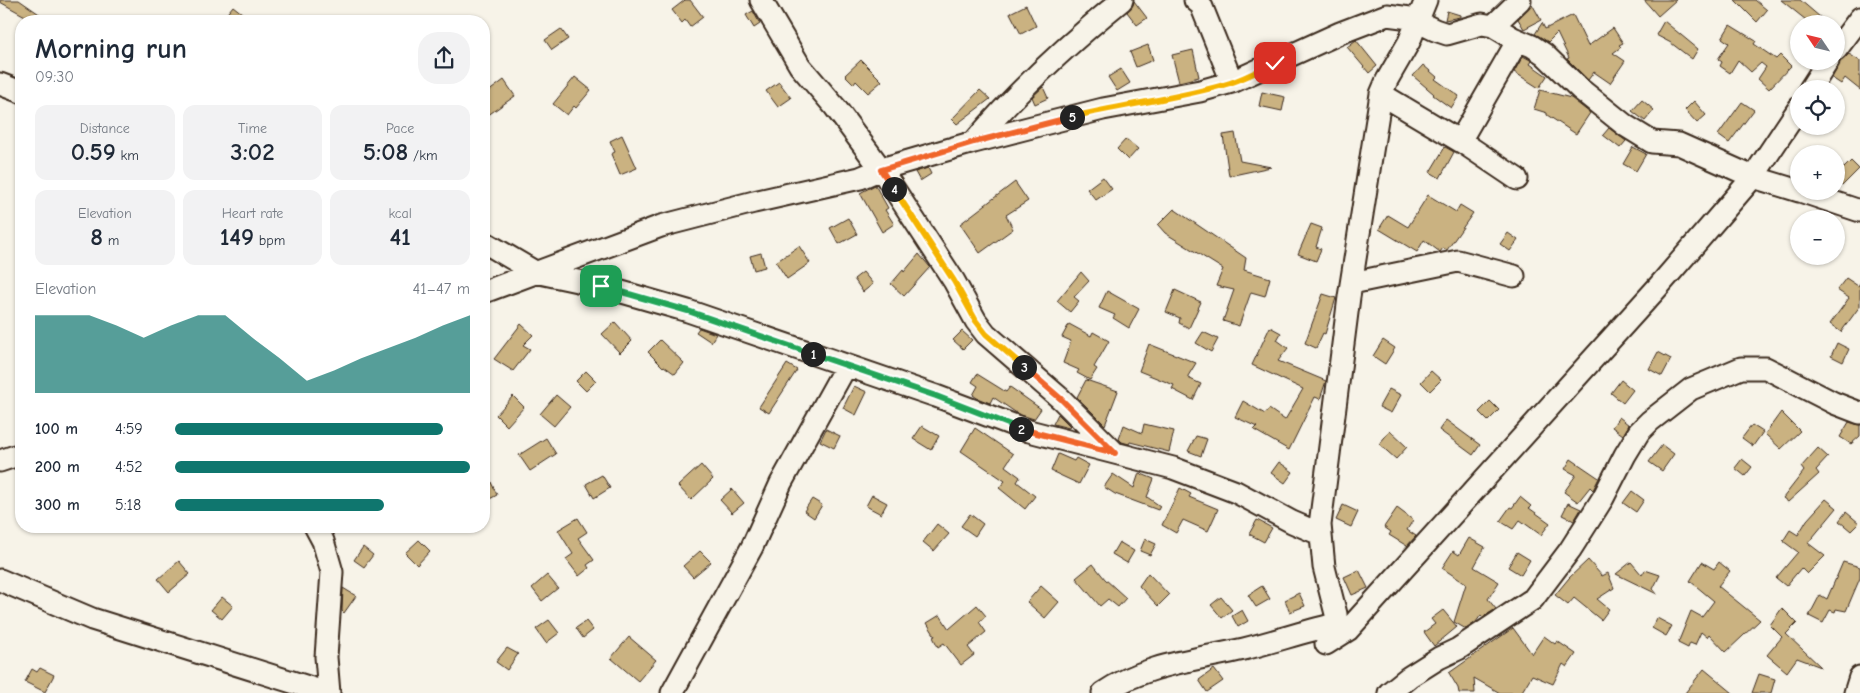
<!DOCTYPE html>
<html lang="en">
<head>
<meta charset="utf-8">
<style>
	body { margin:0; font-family:"Comic Neue",sans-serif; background:#f2f2f3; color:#1f2937; height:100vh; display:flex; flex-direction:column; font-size:19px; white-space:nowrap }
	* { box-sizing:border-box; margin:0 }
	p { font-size:16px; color:#747a83 }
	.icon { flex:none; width:28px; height:28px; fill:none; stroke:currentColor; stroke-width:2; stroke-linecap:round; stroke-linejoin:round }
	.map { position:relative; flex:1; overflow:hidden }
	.panel { position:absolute; left:15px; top:15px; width:475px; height:518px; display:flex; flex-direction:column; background:#fff; border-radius:20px; box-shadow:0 1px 4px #0004 }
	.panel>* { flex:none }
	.needle { width:32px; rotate:305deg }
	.buttons { position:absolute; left:1790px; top:15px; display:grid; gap:10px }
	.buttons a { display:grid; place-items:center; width:55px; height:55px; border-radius:50%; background:#fff; box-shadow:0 1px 4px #0004; font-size:25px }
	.pin { position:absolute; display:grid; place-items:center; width:42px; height:42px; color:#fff; margin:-21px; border-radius:10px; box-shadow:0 2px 8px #0006 }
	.km { position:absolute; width:25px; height:25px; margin:-12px; border-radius:50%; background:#222; color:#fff; font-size:14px; line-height:25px; text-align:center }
	.round { display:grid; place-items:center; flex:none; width:52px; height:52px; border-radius:20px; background:#f2f2f3 }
	.summary { display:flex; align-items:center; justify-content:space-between; height:85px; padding:0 20px }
	h1 { font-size:28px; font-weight:600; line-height:38px }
	.stats { display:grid; grid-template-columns:repeat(3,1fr); gap:8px; height:85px; padding:5px 20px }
	.stats div { display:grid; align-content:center; border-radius:12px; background:#f2f2f3; text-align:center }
	.stats b { font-size:25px; font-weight:600 }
	.stats small { font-size:14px; font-weight:400 }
	.stats p { font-size:14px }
	.chart { height:140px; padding:10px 20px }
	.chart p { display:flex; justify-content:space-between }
	.chart svg { width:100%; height:90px; margin-top:5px; fill:#0f766e; opacity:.7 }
	ul { padding:0 20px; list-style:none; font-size:16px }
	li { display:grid; grid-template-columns:80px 60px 1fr; align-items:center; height:38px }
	li i { height:12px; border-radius:6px; background:#0f766e }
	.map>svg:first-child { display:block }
</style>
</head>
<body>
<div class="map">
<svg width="1860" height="693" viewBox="0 0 1860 693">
	<rect width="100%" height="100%" fill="#f7f3e8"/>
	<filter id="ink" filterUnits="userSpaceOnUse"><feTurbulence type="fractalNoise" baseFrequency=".02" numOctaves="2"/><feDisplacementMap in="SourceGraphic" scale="10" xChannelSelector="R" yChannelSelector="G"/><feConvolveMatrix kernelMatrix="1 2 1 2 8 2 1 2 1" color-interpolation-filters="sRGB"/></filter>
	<g filter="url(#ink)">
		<path fill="#cab281" stroke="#3b2a1e" d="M0 0H19L45 18 43 21H34L0 2Z
			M685 0H690L703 17 690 27 685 20 682 23 672 10Z
			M1644 0H1676L1658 16Z
			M1735 0H1755L1767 10 1757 22Z
			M1781 0H1800L1827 23 1811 24Z
			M1134 1 1147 18 1137 25 1127 12 1133 5Z
			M1532 4 1541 20 1524 29 1518 19Z
			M1026 5 1036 26 1021 34 1010 13Z
			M233 6 252 21H221Z
			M753 11 760 24 754 28 746 15Z
			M1447 11 1460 15V17L1445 20Z
			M1573 15 1588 46 1613 28 1623 43 1619 45 1621 47 1613 53 1625 61 1610 83 1594 72 1588 80 1567 59 1569 58 1557 33 1548 42 1535 34 1542 23 1545 29Z
			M1664 21 1698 49 1692 59 1671 43 1656 35Z
			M1730 25 1756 41 1754 44 1776 59 1780 55 1791 66 1769 89 1758 79 1766 67 1761 63 1751 72 1738 60 1730 73 1720 66 1722 62 1718 59 1729 43 1722 38Z
			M561 29 568 39 552 50 545 40Z
			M1356 40 1377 66 1369 73 1347 47Z
			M1148 45 1153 60 1136 67 1130 52Z
			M1193 50 1199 77 1179 82 1172 55Z
			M1849 54 1860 61V90L1845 78 1841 84 1832 78 1840 62Z
			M1523 56 1532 61 1530 64 1547 76 1539 88 1514 72Z
			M861 60 882 81 868 93 856 81 854 84 845 75Z
			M1423 65 1437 77 1435 79 1459 96 1451 108 1433 95 1434 94 1413 76Z
			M1121 69 1130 83 1117 91 1108 77Z
			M575 77 591 90 576 108 574 106 567 115 553 104Z
			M504 80 515 96 484 118V95Z
			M779 82 791 98 778 107 766 91Z
			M1043 87 1048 98 1035 104 1032 97Z
			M980 90 990 99 957 124 952 119Z
			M1540 90 1571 98 1590 113 1576 134 1547 115V113L1534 109Z
			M1262 92 1285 97 1282 111 1259 106Z
			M1642 100 1654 110 1645 121 1632 111Z
			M1694 101 1706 115 1697 123 1685 110Z
			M1742 102 1754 110 1729 143 1718 135Z
			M1609 128 1626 141 1620 148 1603 135Z
			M1235 133 1240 161 1271 167 1229 176 1223 135Z
			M622 135 637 168 620 175 611 154 615 152 610 141Z
			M1126 139 1138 149 1128 160 1117 149Z
			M1445 147 1454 152 1440 178 1430 172Z
			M1633 147 1646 154 1636 171 1623 164Z
			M1836 160 1844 168 1851 161 1859 169 1842 186 1836 179Z
			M928 168 931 174 920 181 915 172Z
			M1103 177 1112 189 1096 200 1087 189Z
			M1015 182 1028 201 1006 215 1013 229 980 253 960 224Z
			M875 185 888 208 885 210 894 224 882 232 860 193Z
			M1428 195 1456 212 1460 205 1473 213 1447 250 1443 248 1440 252 1424 240 1417 252 1379 229 1388 215 1408 227Z
			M1174 209 1246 258 1244 270 1270 278 1265 296 1251 292 1239 326 1223 321 1234 290 1216 286 1223 269 1165 233 1158 225Z
			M848 218 857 234 839 244 830 228Z
			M1311 224 1322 228 1316 247 1321 249 1316 261 1298 254Z
			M1508 233 1518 240 1510 251 1500 244Z
			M799 246 810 263 787 279 776 262Z
			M761 253 765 267 754 270 750 256Z
			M919 254 930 267 904 296 891 284 903 270 904 272Z
			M863 272 873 284 863 292 854 279Z
			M1081 272 1089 281 1074 297 1079 301 1070 312 1057 301Z
			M1846 278 1858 286 1860 283V306L1841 332 1830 324 1849 298 1837 290Z
			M1175 290 1201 302 1189 328 1179 323 1180 318 1166 312Z
			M1107 291 1139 309 1129 328 1113 318 1115 315 1099 308Z
			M1323 294 1336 298 1325 334 1323 333 1316 348 1305 343Z
			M615 322 632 341 620 353 602 334Z
			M521 324 533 335 523 345 530 349 513 371 494 359Z
			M1069 324 1091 336 1093 332 1109 341 1094 367 1097 369 1090 380 1077 373 1079 370 1063 363 1071 341 1062 337Z
			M1270 327 1281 333 1277 340 1288 348 1278 361 1326 381 1320 399 1315 397 1289 450 1254 430 1257 427 1235 417 1243 401 1265 414 1269 409 1285 420 1303 389 1252 365Z
			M699 328 716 334 711 342 696 332Z
			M962 331 972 340 963 349 953 340Z
			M1203 332 1218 339 1211 352 1196 343Z
			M660 340 684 363 675 374 664 366 663 367 648 352Z
			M1383 340 1395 348 1385 364 1373 356Z
			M1837 343 1849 349 1843 362 1831 356Z
			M1149 344 1196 363 1188 376V378L1201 384 1193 400 1172 389 1174 385 1139 371Z
			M1658 352 1671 359 1662 376 1649 369Z
			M787 364 797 370 769 413 759 407Z
			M586 371 596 381 586 391 576 381Z
			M1431 371 1441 380 1430 391 1421 382Z
			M977 374 1006 392 1010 387 1041 409 1034 419 1018 414 993 397 990 403 977 398 973 395 978 386 972 382Z
			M1086 380 1118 391 1105 425 1077 397Z
			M1621 380 1633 390 1623 403 1611 393Z
			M854 386 867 392 856 415 843 408Z
			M1389 389 1401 395 1391 413 1379 407Z
			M556 395 570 407 554 426 540 414Z
			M513 396 524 407 507 426 496 415Z
			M1490 401 1499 410 1488 421 1479 412Z
			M1781 412 1800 431 1781 449 1765 434Z
			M1058 414 1070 426 1069 428 1053 424Z
			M1619 417 1629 425 1623 435 1612 427Z
			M1446 420 1480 445 1473 455 1439 430Z
			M1849 422 1860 425V436L1851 444 1840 437Z
			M1144 424 1174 431 1169 452 1130 442 1129 444 1122 442 1119 439 1124 425 1142 433Z
			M1752 425 1763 432 1753 446 1742 438Z
			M922 426 939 436 931 450 913 439Z
			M975 428 1013 454 1005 466 1020 477 1017 482 1035 496 1025 509 999 488 1005 481 961 451Z
			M826 429 840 436 834 448 820 441Z
			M1390 431 1407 447 1396 459 1379 444Z
			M1196 436 1207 439 1201 456 1188 451Z
			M546 438 556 454 530 471 519 455Z
			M1662 445 1674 454 1662 471 1649 462Z
			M1818 448 1828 457 1816 470 1819 474 1788 502 1783 498 1804 471 1801 467Z
			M1058 454 1074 461 1076 458 1089 465 1079 484 1051 471Z
			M1571 459 1599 478 1593 490 1590 487 1578 502 1564 492 1576 475 1565 469Z
			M1742 459 1752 467 1745 476 1735 468Z
			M1279 462 1293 472 1285 483 1271 473Z
			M701 465 713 479 691 500 678 486Z
			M484 467 497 495 484 502Z
			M1139 473 1154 479 1147 497 1160 506 1158 510 1115 494 1104 487 1113 474 1134 488Z
			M602 475 610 488 594 498 586 484Z
			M1180 488 1191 494 1189 497 1218 509 1208 531 1183 520 1176 533 1162 525Z
			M732 489 744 503 732 513 720 500Z
			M1632 491 1644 500 1636 512 1623 503Z
			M872 495 887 503 881 514 866 506Z
			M1520 497 1531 506 1529 508 1550 523 1541 535 1520 520 1513 529 1500 521 1510 507 1512 508Z
			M812 499 822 505 814 518 804 511Z
			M1826 499 1837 508 1808 543 1825 556 1807 574 1801 568 1786 586 1776 578 1798 552 1783 541 1790 530 1798 535 1807 520Z
			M1568 503 1581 509 1574 521 1562 515Z
			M1343 505 1358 512 1351 527 1336 520Z
			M1397 508 1413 520 1407 530 1416 536 1407 546 1389 535 1391 532 1384 527Z
			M1846 512 1859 523 1851 531 1839 521Z
			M970 514 983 524 975 536 961 526Z
			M578 518 587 532 578 538 594 560 587 565 589 568 579 576 566 559 573 554 558 530Z
			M1257 520 1272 528 1264 542 1249 534Z
			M937 524 949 534 934 551 923 542Z
			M1469 538 1485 547 1474 567 1499 582 1488 599 1496 609 1483 617 1481 615 1476 622 1466 629 1454 622 1466 584 1442 568 1453 551 1459 555Z
			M1145 539 1156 544 1150 555 1140 551Z
			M419 540 430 551 417 565 405 553Z
			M1119 542 1134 551 1127 563 1112 554Z
			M363 547 373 555 364 567 354 560Z
			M700 551 711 562 693 577 683 566Z
			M1517 552 1530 560 1521 575 1508 567Z
			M1588 560 1602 576 1608 573 1614 588 1597 599 1609 609 1601 620 1574 598 1568 605 1555 595 1569 578Z
			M179 561 190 574 169 592 158 579Z
			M1631 562 1642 575 1645 570 1660 575 1653 589 1657 594 1616 574Z
			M1702 562 1714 569 1719 562 1730 571 1718 586 1760 620 1726 652 1709 634 1707 637 1701 632 1695 645 1690 643 1688 648 1678 643 1691 611 1702 617 1714 601 1690 581Z
			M1843 562 1860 567V578L1846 611 1836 609 1835 612 1830 610 1823 623 1809 616 1820 595 1827 599Z
			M1093 564 1105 579 1126 598 1118 607 1108 599 1100 606 1076 578Z
			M1359 570 1368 588 1352 595 1344 577Z
			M1148 573 1169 595 1158 606 1139 586Z
			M547 575 558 588 542 601 532 588Z
			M1041 586 1059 602 1045 618 1027 602Z
			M1262 586 1270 599 1256 607 1248 595Z
			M343 588 356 596 344 613 342 611Z
			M1299 593 1305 606 1290 612 1285 600Z
			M222 597 233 606 222 619 211 610Z
			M1221 597 1232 610 1222 618 1211 605Z
			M977 605 986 616 979 622 986 632 968 647 974 655 961 665 944 643 938 647 933 637 935 636 927 623 940 615 949 629Z
			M1782 608 1797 623 1786 634 1821 667 1797 658 1787 672 1767 655 1782 637 1770 625Z
			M1242 610 1248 621 1238 627 1232 616Z
			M1443 610 1457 627 1434 646 1424 632 1435 624 1431 619Z
			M1657 618 1672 626 1666 636 1652 628Z
			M549 620 559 633 546 643 536 629Z
			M586 621 593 630 583 638 576 628Z
			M1513 628 1532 654 1544 636 1555 644 1557 641 1576 654 1567 667 1563 664 1553 684 1532 675 1521 693H1500L1474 678 1475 693H1459L1458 688 1449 673Z
			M629 637 656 660 638 681 611 658Z
			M507 648 518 654 507 670 496 662Z
			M40 668 54 675 45 692 25 682 32 669 37 672Z
			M1214 669 1223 681 1207 692 1199 680Z
			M1704 669 1733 693H1685Z
			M1759 674 1775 679 1771 693H1752Z"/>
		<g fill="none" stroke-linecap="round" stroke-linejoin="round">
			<defs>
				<path id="minor" d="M761 0 800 66 835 107 881 169 954 281 976 321 986 334 1061 399 1114 452
					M1195 0 1201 5 1232 82
					M1493 26 1520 0
					M1836 50 1860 18
					M0 84 21 92
					M1810 89 1828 61
					M1381 94 1465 144 1517 179
					M1460 141 1518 40
					M974 142C1018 90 1069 43 1122 0
					M1800 191 1860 211
					M484 242 535 272 601 286 688 311 936 396 1029 431 1173 468 1236 492 1292 522 1320 534
					M1352 283 1458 261 1514 276
					M484 292 661 226 754 202 860 178 881 169 974 142 1028 128 1103 109 1200 91 1232 82 1340 33 1387 15 1410 18 1435 30 1447 34 1482 24 1493 26 1513 38 1532 46 1544 54 1580 89 1626 126 1652 142 1679 144 1753 177 1799 191
					M0 461 21 454
					M315 526 323 541 332 572 326 657 329 693
					M0 580 92 619 327 693
					M1326 644 1348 630 1658 287 1753 177 1799 108
					M672 693 752 547 781 483 846 366
					M1103 693C1145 664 1196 660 1244 649 1273 642 1302 632 1332 625L1336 622V614L1324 567 1320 525 1349 297 1381 94 1387 80 1409 42 1426 0
					M1389 693 1409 677 1439 658 1458 649 1533 599 1570 550 1603 498 1625 455 1639 432 1650 421 1691 389 1741 368H1766L1834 403 1860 413
					M1855 693 1860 677"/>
			</defs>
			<use href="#minor" stroke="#3b2a1e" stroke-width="25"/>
			<use href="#minor" stroke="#f7f3e8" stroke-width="21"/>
		</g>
	</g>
	<g fill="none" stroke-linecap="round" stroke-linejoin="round" filter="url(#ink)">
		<defs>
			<path id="split-1" d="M601 286 688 311 813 354"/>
			<path id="split-2" d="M813 354 936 396 1021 429"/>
			<path id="split-3" d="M1021 429 1115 453 1061 399 1024 367"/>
			<path id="split-4" d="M894 189 954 281 976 321 986 334 1024 367"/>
			<path id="split-5" d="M894 189 881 170 974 142 1072 117"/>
			<path id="split-6" d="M1072 117C1124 104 1179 99 1230 83 1245 78 1260 70 1275 63"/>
		</defs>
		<use href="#split-1" stroke="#fff" stroke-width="10"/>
		<use href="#split-2" stroke="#fff" stroke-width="10"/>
		<use href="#split-3" stroke="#fff" stroke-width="10"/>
		<use href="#split-4" stroke="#fff" stroke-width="10"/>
		<use href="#split-5" stroke="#fff" stroke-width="10"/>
		<use href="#split-6" stroke="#fff" stroke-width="10"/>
		<use href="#split-1" stroke="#22a559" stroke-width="6"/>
		<use href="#split-2" stroke="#22a559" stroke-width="6"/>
		<use href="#split-3" stroke="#f0652b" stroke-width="6"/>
		<use href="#split-4" stroke="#f5b400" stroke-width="6"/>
		<use href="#split-5" stroke="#f0652b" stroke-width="6"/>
		<use href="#split-6" stroke="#f5b400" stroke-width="6"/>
	</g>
</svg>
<div class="buttons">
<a><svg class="needle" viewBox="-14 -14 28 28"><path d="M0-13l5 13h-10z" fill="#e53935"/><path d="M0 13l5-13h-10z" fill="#747a83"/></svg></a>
<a><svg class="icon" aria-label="locate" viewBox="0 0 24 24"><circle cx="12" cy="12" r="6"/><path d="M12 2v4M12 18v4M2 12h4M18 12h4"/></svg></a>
<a>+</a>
<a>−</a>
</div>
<div class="pin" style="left:601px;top:286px;background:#1e9e55"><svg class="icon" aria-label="arrive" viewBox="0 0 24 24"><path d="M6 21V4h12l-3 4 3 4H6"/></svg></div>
<div class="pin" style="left:1275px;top:63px;background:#d93025"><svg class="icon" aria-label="check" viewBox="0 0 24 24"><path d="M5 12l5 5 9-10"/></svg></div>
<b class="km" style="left:813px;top:354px">1</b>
<b class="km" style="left:1021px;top:429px">2</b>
<b class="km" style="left:1024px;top:367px">3</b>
<b class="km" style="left:894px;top:189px">4</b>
<b class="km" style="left:1072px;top:117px">5</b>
<section class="panel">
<div class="summary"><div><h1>Morning run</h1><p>09:30</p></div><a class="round"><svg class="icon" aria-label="share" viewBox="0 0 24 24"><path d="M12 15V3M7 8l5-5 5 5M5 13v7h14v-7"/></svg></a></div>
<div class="stats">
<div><p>Distance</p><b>0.59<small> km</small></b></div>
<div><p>Time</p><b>3:02</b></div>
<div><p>Pace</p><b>5:08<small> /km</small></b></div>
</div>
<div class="stats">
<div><p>Elevation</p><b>8<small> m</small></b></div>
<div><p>Heart rate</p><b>149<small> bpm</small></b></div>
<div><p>kcal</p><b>41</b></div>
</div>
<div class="chart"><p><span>Elevation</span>41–47 m</p>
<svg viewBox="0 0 160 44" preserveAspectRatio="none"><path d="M0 44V6L10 6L20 6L30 11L40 17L50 11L60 6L70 6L80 17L90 27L100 38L110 33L120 27L130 22L140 17L150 11L160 6V44z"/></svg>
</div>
<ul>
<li><b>100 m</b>4:59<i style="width:91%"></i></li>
<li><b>200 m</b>4:52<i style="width:100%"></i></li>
<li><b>300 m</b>5:18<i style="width:71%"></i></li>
</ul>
</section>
</div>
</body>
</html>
